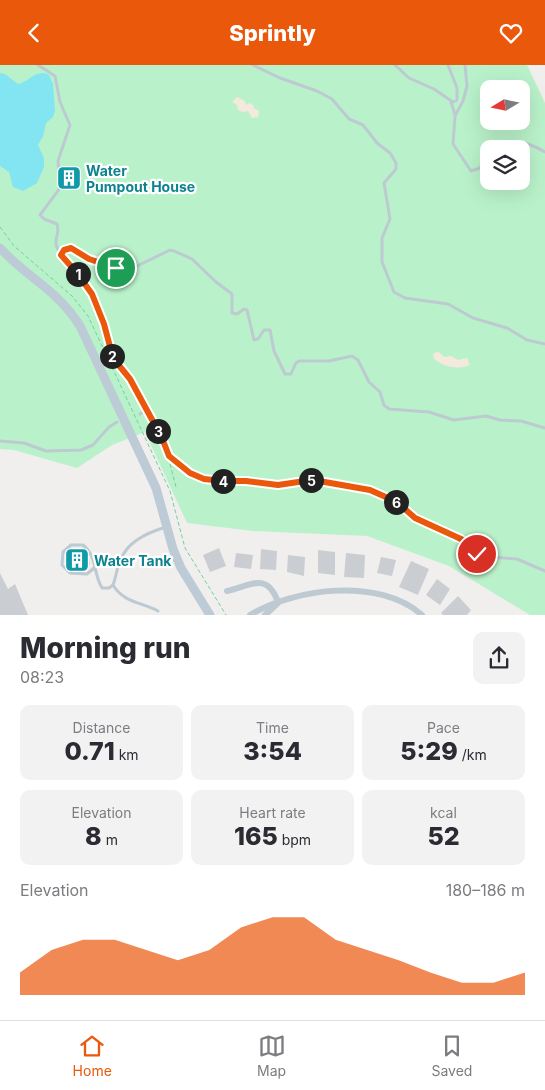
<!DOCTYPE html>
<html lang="en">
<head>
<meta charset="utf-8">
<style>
	body { margin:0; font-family:Inter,sans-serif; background:#f2f2f3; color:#2b2b33; height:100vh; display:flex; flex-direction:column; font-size:19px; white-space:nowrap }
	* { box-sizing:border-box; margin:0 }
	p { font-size:16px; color:#7c7c81 }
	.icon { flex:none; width:28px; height:28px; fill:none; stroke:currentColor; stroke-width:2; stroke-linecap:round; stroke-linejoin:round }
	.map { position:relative; height:550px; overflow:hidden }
	.details { display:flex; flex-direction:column; background:#fff; flex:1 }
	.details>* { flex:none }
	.needle { width:32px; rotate:260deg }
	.buttons { position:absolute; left:480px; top:15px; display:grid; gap:10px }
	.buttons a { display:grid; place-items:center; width:50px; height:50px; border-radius:10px; background:#fff; box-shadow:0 5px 20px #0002; font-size:25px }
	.pin { position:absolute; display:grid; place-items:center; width:42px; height:42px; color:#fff; margin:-21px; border:2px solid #fff; border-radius:50%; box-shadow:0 1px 5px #0007 }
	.km { position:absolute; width:25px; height:25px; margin:-12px; border-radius:50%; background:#222; color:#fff; font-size:14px; line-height:25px; text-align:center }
	.round { display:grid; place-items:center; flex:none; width:52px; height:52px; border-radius:10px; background:#f2f2f3 }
	.overview { display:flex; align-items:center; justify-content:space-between; height:85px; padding:0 20px }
	h1 { font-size:28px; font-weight:800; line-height:38px }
	.figures { display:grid; grid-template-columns:repeat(3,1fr); gap:8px; height:85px; padding:5px 20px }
	.figures div { display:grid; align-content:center; border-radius:10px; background:#f2f2f3; text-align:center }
	.figures b { font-size:25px; font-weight:800 }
	.figures small { font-size:14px; font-weight:400 }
	.figures p { font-size:14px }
	.chart { height:140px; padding:10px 20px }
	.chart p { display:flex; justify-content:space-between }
	.chart svg { width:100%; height:90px; margin-top:5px; fill:#ea580c; opacity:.7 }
	header { display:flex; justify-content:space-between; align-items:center; height:65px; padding:0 20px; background:#ea580c; color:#fff; font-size:22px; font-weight:800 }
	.dock { display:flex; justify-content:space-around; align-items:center; height:70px; border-top:1px solid #e1e1e2; background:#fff; font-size:14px; color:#7c7c81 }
	.dock a { display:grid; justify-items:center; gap:2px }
	.dock .selected { color:#ea580c }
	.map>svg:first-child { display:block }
</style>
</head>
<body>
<header><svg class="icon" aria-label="back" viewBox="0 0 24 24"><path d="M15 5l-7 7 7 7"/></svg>Sprintly<svg class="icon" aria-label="heart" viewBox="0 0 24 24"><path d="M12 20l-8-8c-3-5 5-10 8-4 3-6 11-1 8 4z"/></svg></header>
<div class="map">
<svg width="545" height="550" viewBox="0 0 545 550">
	<rect width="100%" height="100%" fill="#f1eeee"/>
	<path fill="#b9f2ca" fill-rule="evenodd" d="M0 0H527L545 38V550H530L449 501 367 471 253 466 187 458 145 367 112 380 77 403 14 385 0 384ZM489 24H521V56H489ZM489 84H521V116H489Z"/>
	<path fill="#f3eadd" d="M237 32 245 36 246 40 250 38 253 40 254 43 259 46 258 52 252 53 248 46 243 47 238 45 237 40 232 37Z
		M439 287 444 292 451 291 458 295 467 293 470 300C460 305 440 302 433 292L434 288Z"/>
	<path fill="#83e4f2" d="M0 8 5 9 18 19C30 17 36 3 49 10L53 19 55 46 53 52 46 58 43 71 38 80 44 93V102L37 118 23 126 13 122 9 107 0 101Z"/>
	<path fill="#caced3" d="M72 483H82L88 491 90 499 84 505H72L66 499V489Z
		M219 483 226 501 210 507 203 490Z
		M261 484 277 486 276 505 260 504Z
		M318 485 335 487V510L318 508Z
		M236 488 253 490 251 504 234 502Z
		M346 488 365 490 364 513 344 512Z
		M288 490 305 492 304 511 287 507Z
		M381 492 396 495 392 511 377 508Z
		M411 496 429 504 418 530 399 522Z
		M0 508 8 524 15 519 28 550H0Z
		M437 514 450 524 440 540 426 530Z
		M458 531 471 545 467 550H443L441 548Z"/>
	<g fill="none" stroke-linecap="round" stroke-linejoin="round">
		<path stroke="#6fd298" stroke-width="1" stroke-dasharray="4 2.5" stroke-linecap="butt" d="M508 82 512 84
			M521 86 528 85
			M0 162 14 181 72 231 88 251 170 426 185 483 226 550
			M170 399 176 422"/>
		<path stroke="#bdcad1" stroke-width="3" d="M38 0 55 11 60 37 70 60 58 96 60 123 40 150 44 154 57 159C61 171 50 174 61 190L64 185 71 183 89 194 123 204 137 201 170 185 174 186 192 194 216 217 232 229V248L237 249 244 244 247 245 254 275 258 274 264 265H270L274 286 285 309H291L296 298 299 296H329L352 291 358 295 369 317 380 327 384 340 389 344 429 347 454 355 486 351 500 355 521 356 545 363
			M253 0 280 13 317 26 332 34 349 54 363 60 377 78 390 88 396 98V104L384 118 390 154 382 173V197L394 227 405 233 448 239 473 253 507 263 527 275 545 279
			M395 0 409 13 434 24 453 37 457 35V23L448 0
			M465 0 467 21 463 36 455 51 453 79 471 106 480 103 489 85
			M451 37 455 50
			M490 84C507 71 528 77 545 87
			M61 190 77 208 92 229 104 259 113 293 131 314 162 373 169 391 190 408 204 414 223 416H246L274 420 317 415 370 425 397 437 417 454 459 473 480 491 517 494 545 506
			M140 349 146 345
			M0 376 24 378 46 386 81 385 93 380 109 362 117 357
			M94 503 87 509 70 508 62 500 63 487 71 480H83C97 491 93 508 102 523H109L113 520C116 512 117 502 121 494 128 476 149 467 166 462
			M113 520C124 538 141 537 158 546"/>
		<path stroke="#bdcad1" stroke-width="6" d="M227 526C252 520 267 507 278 537
			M250 550C295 523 379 512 422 550
			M265 550 278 538"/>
		<path stroke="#bdcbd6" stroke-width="9" d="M0 183C27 213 57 224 80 261L156 423 173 484 181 503 210 550"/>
	</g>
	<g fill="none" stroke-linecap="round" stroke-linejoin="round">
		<defs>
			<path id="route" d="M116 203 89 194 71 183 64 185 61 190 77 208 92 229 104 259 113 293 130 314 162 373 169 391 190 408 204 414 223 416H246L278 420 305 416H319L370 425 397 437 415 453 461 474 477 489"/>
		</defs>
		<use href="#route" stroke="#fff" stroke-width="10"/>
		<use href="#route" stroke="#ea580c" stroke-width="6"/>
	</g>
	<defs>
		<symbol id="building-square" viewBox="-11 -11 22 22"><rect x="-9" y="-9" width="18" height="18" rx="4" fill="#0f9aa8" stroke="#fff"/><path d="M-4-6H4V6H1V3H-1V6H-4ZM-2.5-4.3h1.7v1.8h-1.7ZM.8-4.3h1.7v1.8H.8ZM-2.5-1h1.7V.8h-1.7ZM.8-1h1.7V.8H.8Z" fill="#fff"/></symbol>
	</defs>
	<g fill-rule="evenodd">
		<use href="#building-square" x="55" y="99" width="28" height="28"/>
		<use href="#building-square" x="63" y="481" width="28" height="28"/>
	</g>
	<g text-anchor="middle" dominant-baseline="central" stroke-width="4.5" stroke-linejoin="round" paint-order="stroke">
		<g font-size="14" font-weight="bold" fill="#0d838f" stroke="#fff" text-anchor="start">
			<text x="86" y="105">Water<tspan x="86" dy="16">Pumpout House</tspan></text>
			<text x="94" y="495">Water Tank</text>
		</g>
	</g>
</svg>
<div class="buttons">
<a><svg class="needle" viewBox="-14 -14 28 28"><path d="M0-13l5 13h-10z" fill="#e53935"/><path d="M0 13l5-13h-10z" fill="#7c7c81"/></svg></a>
<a><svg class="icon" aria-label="layers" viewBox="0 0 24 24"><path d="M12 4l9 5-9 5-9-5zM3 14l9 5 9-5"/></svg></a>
</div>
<div class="pin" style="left:116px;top:203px;background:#1e9e55"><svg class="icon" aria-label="arrive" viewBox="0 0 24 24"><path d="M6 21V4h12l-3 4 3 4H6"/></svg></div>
<div class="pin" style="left:477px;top:489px;background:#d93025"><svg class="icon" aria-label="check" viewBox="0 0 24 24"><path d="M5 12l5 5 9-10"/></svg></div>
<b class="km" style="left:78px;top:209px">1</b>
<b class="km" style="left:112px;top:291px">2</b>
<b class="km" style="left:158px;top:366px">3</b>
<b class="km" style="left:223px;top:416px">4</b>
<b class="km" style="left:311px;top:415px">5</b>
<b class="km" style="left:396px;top:437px">6</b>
</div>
<section class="details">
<div class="overview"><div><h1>Morning run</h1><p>08:23</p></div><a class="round"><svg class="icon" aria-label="share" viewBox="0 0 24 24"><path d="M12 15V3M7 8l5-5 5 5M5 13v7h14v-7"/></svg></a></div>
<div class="figures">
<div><p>Distance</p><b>0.71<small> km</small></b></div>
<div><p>Time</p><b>3:54</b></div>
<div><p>Pace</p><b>5:29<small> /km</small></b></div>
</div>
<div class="figures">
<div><p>Elevation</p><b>8<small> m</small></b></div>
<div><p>Heart rate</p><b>165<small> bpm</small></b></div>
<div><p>kcal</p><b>52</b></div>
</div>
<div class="chart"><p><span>Elevation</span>180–186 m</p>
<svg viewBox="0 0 160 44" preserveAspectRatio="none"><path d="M0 44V33L10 22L20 17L30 17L40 22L50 27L60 22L70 11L80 6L90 6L100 17L110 22L120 27L130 33L140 38L150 38L160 33V44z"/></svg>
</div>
</section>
<nav class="dock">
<a class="selected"><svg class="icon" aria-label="home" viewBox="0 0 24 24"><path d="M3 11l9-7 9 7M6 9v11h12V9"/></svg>Home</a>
<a><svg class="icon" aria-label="map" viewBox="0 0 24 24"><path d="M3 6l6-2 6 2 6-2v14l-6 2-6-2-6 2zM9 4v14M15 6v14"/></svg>Map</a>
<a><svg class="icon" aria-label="saved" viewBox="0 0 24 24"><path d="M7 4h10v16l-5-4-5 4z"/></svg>Saved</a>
</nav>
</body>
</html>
